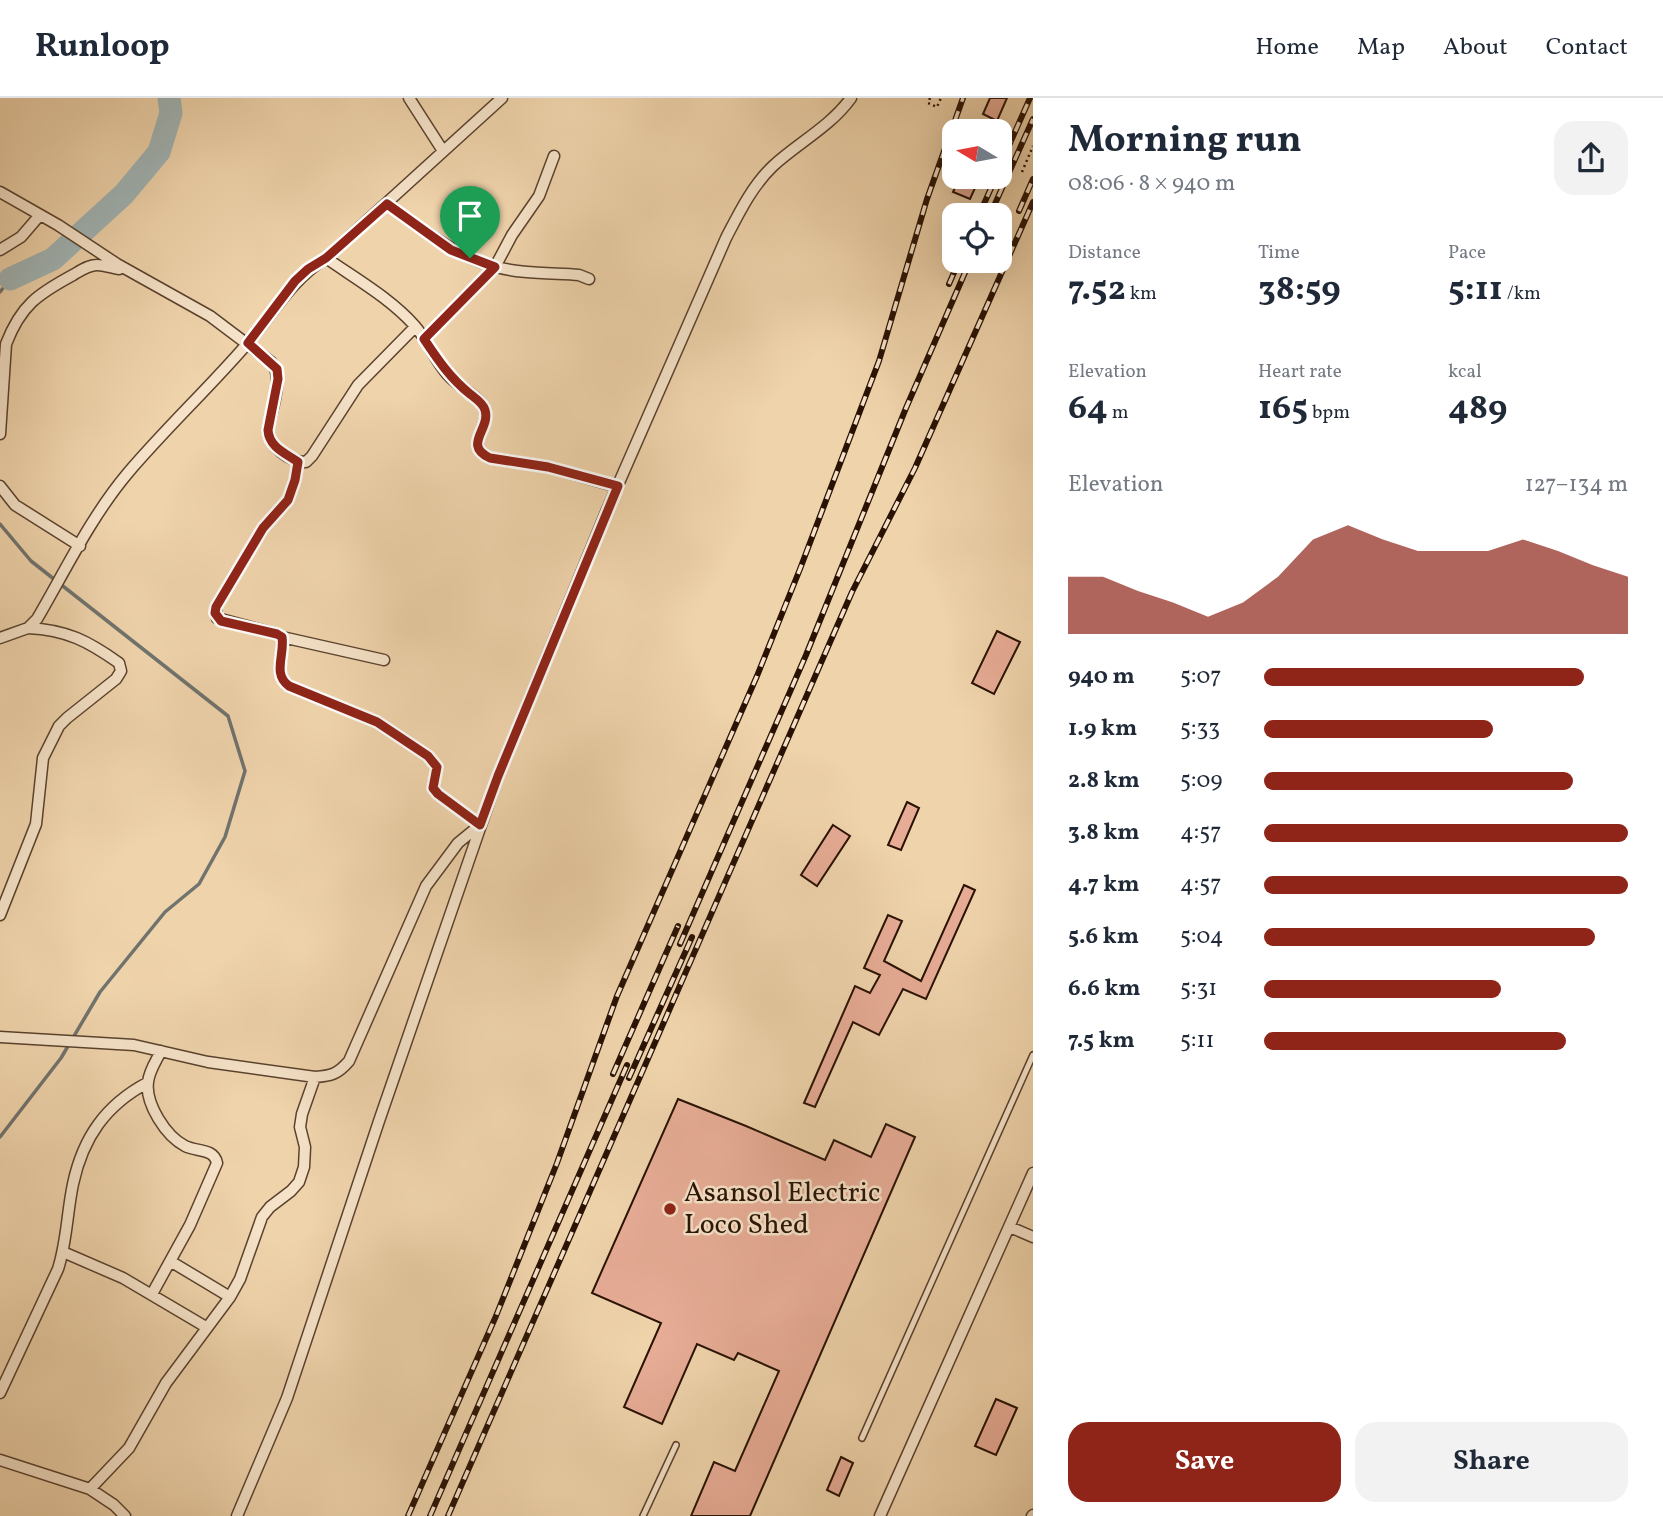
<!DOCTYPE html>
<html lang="en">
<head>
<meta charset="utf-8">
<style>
	body { margin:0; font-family:Vollkorn,serif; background:#f2f2f3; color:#1f2937; height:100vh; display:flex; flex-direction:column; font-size:26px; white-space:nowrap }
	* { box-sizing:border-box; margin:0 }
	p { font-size:23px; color:#747a83 }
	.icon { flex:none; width:38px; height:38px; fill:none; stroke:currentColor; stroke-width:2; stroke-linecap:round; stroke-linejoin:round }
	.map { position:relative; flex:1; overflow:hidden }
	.panel { display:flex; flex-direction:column; background:#fff; width:630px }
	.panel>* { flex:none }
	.needle { width:46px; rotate:280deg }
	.fabs { position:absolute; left:942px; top:21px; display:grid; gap:14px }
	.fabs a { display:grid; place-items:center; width:70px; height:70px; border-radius:14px; background:#fff; box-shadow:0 7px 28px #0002; font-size:35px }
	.pin { position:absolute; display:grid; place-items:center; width:60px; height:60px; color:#fff; margin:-72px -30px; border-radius:50% 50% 50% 0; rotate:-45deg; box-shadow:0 0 7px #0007 }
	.pin .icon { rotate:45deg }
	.round { display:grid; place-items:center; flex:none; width:74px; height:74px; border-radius:21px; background:#f2f2f3 }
	.headline { display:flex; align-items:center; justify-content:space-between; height:119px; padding:0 35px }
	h1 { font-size:38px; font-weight:700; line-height:52px }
	.stats { display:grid; grid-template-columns:repeat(3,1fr); gap:10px; height:119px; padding:7px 35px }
	.stats div { display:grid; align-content:center }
	.stats b { font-size:35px; font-weight:700 }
	.stats small { font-size:19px; font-weight:400 }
	.stats p { font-size:19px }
	.chart { height:196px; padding:14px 35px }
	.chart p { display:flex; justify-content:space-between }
	.chart svg { width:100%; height:126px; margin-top:7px; fill:#8f2418; opacity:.7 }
	.primary-button { display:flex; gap:14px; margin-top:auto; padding:14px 35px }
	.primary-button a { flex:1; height:80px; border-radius:21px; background:#8f2418; color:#fff; font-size:28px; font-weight:700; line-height:80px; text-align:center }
	.primary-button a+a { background:#f2f2f3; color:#1f2937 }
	ul { padding:0 35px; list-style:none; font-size:23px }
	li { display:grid; grid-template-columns:112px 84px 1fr; align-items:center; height:52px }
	li i { height:18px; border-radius:9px; background:#8f2418 }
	header { display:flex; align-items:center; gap:42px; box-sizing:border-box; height:98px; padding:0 35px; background:#fff; border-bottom:2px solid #e0e1e3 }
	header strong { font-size:33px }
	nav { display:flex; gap:38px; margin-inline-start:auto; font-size:24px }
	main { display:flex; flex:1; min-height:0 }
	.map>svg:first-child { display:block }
</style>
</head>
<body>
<header>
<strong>Runloop</strong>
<nav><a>Home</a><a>Map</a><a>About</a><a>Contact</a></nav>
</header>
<main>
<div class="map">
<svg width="1033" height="1418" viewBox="0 0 1033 1418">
	<rect width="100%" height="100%" fill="#efd3ab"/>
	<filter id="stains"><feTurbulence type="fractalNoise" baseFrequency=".00286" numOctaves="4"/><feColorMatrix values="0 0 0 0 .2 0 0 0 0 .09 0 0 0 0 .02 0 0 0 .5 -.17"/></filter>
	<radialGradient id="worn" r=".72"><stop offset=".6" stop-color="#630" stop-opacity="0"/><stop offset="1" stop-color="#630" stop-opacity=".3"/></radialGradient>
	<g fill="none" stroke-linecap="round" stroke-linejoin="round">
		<path stroke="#70736e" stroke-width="3.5" d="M0 194 10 181
			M0 426 31 463 228 618 245 673 225 739 199 786 165 814 100 894 61 960 0 1039"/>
		<path stroke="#a0b4b5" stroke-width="23" d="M10 181 53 161 124 96 159 54 171 15 169 0"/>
	</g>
	<path fill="#e7ac96" stroke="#291204" stroke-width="2" d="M990 0H1007L997 23 983 16Z
		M960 79H980L970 101 953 94Z
		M997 533 1020 544 994 596 972 585Z
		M907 704 919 710 901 752 888 747Z
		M833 727 850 738 817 788 801 777Z
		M964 787 975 792 926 901 903 891 879 937 853 924 815 1009 804 1005 855 888 870 895 880 877 864 870 888 817 902 823 884 863 921 883Z
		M678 1001 746 1028 825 1062 834 1042 871 1059 886 1026 915 1039 750 1418H691L714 1364 735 1373 779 1273 738 1255 734 1262 697 1246 662 1326 624 1309 661 1225 592 1195Z
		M996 1301 1017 1310 996 1357 975 1348Z
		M841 1359 853 1365 839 1398 827 1392Z"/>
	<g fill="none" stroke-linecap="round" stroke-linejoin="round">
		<defs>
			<path id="service" d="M862 1340 1033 957
				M643 1418 676 1347"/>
			<path id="minor" d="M409 0 443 53
				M0 94 58 127 117 166 210 218 271 264C285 280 271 312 268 332 269 349 290 364 306 364L312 358 358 287 415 229
				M387 106C421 130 453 157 493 168 519 176 553 175 579 177L589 181
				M0 152 21 139 40 117
				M326 160C356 181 390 200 415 228 428 243 435 263 448 277 457 288 472 294 481 305 498 325 460 346 490 360L548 369 618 389
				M424 241 495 169 512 137 539 98 554 58
				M0 336 6 246C21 207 38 196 73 177 80 173 88 167 97 167 104 167 112 170 119 171
				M0 388 15 407 80 448
				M282 539 384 562
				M0 540 28 530 37 521C65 473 91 419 127 376 165 331 208 291 247 246 273 216 291 182 326 160L502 0
				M0 817 36 726 43 660 59 628 67 620 116 581 121 573 119 565C88 543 67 532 28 530
				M0 939 134 947 208 964 315 979C331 978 338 976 349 963L426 788 458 745 480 727 438 696 433 689 437 669 428 658 377 624 289 588C272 576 285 557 282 539L277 536 217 520 216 509 263 430 288 402 295 382 298 364
				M1010 1129 1033 1139
				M63 1154 123 1180 206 1229
				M170 1163 230 1199
				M152 1196 190 1127 217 1065C214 1050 197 1054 185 1048 166 1038 145 1006 148 984 149 973 156 963 161 953
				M0 1295 58 1171C67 1143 67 1114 73 1086 83 1039 106 1007 147 985
				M0 1362 90 1391 129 1350 166 1285 230 1199 240 1181 262 1119 270 1109 291 1093 299 1084 304 1069 305 1049 300 1029 302 1016 315 979
				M90 1391 114 1407 125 1418
				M237 1418 287 1300 379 1023 498 678 607 412 726 140C739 115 752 88 773 68 798 45 831 28 851 0
				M880 1418 1033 1075
				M1032 1418 1033 1417"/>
		</defs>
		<use href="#service" stroke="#5a422e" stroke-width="8"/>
		<use href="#minor" stroke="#5a422e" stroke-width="13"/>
		<path stroke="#291204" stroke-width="2.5" stroke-dasharray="2 3.5" stroke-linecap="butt" d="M930 0 928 5 937 9 941 0
			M1022 74 1033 48"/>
		<use href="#service" stroke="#f5e2c8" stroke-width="5"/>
		<use href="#minor" stroke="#f5e2c8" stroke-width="10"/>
		<defs>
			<path id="rail" d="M999 70 1030 0
				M1019 113 1033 81
				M979 117 996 79
				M990 117 1033 21
				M949 186 959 163
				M680 846 806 557 906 310 970 163
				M613 976 678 828
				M629 980 692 839
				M408 1418 496 1218 557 1065 617 898 757 578 800 471 879 263 927 101 963 0
				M430 1418 627 967
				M448 1418 852 494 915 370 1033 104"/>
		</defs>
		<use href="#rail" stroke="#291204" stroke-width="6"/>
		<use href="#rail" stroke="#f5e2c8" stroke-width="3.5" stroke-dasharray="10" stroke-linecap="butt"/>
	</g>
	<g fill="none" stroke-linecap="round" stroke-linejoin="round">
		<defs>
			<path id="route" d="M387 106 451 152 495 169 424 241C438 262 450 280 470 296 475 300 483 305 485 312 491 331 462 347 490 360L548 369 618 388 498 678 480 727 438 696 433 690 437 669 428 658 377 624 289 588C272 576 285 557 282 539L277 536 221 523 215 515 216 509 263 430 288 402 295 382 298 364C285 355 269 349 268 332L278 281 277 271 248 245 295 183 308 171 326 160Z"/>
		</defs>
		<use href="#route" stroke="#fff" stroke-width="14"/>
		<use href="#route" stroke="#8f2418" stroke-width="9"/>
	</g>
	<circle fill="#8f2418" stroke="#f5e2c8" stroke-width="2.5" cx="670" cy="1111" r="7"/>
	<g text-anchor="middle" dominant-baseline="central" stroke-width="5" stroke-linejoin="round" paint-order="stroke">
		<g font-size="28" fill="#291204" stroke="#f5e2c8" text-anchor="start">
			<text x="684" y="1095">Asansol Electric<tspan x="684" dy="32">Loco Shed</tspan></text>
		</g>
	</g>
	<rect width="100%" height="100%" filter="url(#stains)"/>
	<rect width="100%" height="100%" fill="url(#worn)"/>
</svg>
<div class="fabs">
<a><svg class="needle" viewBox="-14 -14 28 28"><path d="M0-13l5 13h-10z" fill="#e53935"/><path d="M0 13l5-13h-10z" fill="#747a83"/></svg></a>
<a><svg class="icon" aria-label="locate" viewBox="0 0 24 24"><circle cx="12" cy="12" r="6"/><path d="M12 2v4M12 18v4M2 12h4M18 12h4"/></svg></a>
</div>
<div class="pin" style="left:470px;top:160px;background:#1e9e55"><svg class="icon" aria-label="arrive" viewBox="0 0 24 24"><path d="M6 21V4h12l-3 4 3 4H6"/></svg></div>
</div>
<section class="panel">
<div class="headline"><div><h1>Morning run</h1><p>08:06 · 8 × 940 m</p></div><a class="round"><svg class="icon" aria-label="share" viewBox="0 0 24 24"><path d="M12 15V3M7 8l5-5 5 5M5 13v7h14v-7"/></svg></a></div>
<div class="stats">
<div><p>Distance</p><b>7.52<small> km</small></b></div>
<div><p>Time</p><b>38:59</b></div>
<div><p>Pace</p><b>5:11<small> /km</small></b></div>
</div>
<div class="stats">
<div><p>Elevation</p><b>64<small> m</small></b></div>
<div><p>Heart rate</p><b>165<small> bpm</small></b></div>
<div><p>kcal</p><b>489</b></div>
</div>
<div class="chart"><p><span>Elevation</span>127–134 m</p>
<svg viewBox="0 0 160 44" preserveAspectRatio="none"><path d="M0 44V24L10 24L20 29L30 33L40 38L50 33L60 24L70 11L80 6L90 11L100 15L110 15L120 15L130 11L140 15L150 20L160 24V44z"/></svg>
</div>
<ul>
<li><b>940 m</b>5:07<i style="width:88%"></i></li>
<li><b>1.9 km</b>5:33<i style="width:63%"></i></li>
<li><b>2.8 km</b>5:09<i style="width:85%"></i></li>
<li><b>3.8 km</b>4:57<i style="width:100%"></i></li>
<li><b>4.7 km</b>4:57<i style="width:100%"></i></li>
<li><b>5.6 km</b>5:04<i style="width:91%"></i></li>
<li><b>6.6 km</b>5:31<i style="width:65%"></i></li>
<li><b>7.5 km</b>5:11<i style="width:83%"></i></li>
</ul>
<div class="primary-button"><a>Save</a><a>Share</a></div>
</section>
</main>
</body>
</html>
